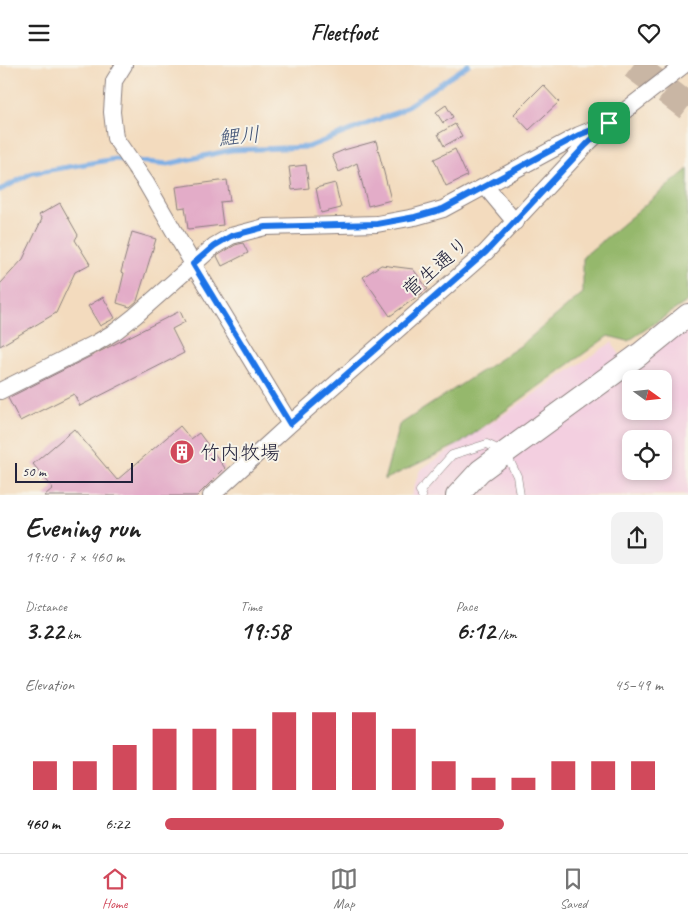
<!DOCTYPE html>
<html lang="en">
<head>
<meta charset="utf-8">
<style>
	body { margin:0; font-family:Caveat,"Klee One",sans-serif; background:#f2f2f2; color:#222; height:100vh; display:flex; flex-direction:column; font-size:19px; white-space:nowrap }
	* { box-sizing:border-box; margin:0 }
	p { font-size:16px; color:#767676 }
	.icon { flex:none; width:28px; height:28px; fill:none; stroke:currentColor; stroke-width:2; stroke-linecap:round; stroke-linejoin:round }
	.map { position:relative; height:430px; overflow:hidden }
	.panel { display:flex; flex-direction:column; background:#fff; flex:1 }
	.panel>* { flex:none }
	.needle { width:32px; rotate:105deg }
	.buttons { position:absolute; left:622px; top:305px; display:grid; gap:10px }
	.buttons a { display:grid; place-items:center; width:50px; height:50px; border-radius:10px; background:#fff; box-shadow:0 2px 8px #0003; font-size:25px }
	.scale { position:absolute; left:15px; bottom:12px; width:118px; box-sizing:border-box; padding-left:5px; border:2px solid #22223b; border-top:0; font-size:14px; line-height:18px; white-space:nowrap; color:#22223b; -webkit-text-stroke:4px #f7f3e8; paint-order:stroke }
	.pin { position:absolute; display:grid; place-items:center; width:42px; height:42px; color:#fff; margin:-21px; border-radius:10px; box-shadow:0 2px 8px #0006 }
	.round { display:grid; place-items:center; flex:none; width:52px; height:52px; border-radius:10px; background:#f2f2f2 }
	.summary { display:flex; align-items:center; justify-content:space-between; height:85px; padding:0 25px }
	h1 { font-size:28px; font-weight:800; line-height:38px }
	.metrics { display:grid; grid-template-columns:repeat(3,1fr); gap:8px; height:85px; padding:5px 25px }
	.metrics div { display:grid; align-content:center }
	.metrics b { font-size:25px; font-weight:800 }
	.metrics small { font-size:14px; font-weight:400 }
	.metrics p { font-size:14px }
	.chart { height:140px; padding:10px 25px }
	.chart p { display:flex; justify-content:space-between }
	.chart svg { width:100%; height:90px; margin-top:5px; stroke:#d1495b; stroke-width:6 }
	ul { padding:0 25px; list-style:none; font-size:16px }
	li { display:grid; grid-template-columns:80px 60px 1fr; align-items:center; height:38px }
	li i { height:12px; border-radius:6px; background:#d1495b }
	header { display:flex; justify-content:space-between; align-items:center; height:65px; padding:0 25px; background:#fff; font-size:22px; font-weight:800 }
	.dock { display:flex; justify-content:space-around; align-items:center; height:70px; border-top:1px solid #e0e0e0; background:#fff; font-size:14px; color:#767676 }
	.dock a { display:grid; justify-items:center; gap:2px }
	.dock .active { color:#d1495b }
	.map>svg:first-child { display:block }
</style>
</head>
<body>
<header><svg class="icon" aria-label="menu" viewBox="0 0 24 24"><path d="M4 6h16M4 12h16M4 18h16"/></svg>Fleetfoot<svg class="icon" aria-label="heart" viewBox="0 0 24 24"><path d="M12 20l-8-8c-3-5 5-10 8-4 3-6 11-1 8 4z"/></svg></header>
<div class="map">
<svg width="688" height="431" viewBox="0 0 688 431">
	<rect width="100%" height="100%" fill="#f7f3e8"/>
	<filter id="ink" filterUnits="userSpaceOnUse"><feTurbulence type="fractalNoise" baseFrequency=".02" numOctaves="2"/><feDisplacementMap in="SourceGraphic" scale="10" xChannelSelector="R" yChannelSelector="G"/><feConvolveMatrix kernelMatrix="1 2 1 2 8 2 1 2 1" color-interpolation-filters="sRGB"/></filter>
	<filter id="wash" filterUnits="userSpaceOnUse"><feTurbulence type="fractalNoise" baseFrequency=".0096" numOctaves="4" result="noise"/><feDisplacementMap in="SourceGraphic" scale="20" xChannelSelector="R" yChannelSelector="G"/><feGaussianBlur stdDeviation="1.12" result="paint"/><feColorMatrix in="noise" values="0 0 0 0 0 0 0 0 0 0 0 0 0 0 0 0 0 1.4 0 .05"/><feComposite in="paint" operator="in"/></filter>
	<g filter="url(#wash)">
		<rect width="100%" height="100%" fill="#f3dbbe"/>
		<path fill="#f3cfe0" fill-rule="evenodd" d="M688 241V430L411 431 420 405 612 277 620 290ZM631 314H664V346H631ZM631 374H664V406H631Z"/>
		<path fill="#95b86c" stroke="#5c6d54" d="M688 104V236L628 276 608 271 461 378 384 415 399 360 520 281 583 228V192Z"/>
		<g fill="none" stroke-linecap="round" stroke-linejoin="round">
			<path stroke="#77abe4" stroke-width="5" d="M136 96 168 99 231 85 308 82 400 46 468 0
				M0 125 32 108 115 94 125 95"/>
		</g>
		<g id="blocks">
			<path fill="#e3acc8" d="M543 20 559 37 529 65 514 49Z
				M446 40 453 52 443 58 436 47Z
				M455 59 462 71 444 81 438 69Z
				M376 76 391 135 368 141 357 98 339 107 332 90 344 85Z
				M455 84 467 111 446 121 434 94Z
				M306 100 309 123 292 125 289 102Z
				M227 115 230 136 220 137 223 160 188 164 185 142 179 143 176 122Z
				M335 118 341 143 321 148 316 123Z
				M60 138 78 170 75 175 90 199 75 207 56 248 0 281V219L23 194 42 154 39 150Z
				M132 167 156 174 137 236 130 242 117 238 124 208 121 207Z
				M243 178 248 188 222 201 217 191 235 180Z
				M381 200 413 204 428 224 390 251 363 212Z
				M103 232 115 253 100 261 88 241Z
				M180 246 185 257 172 264 184 288 80 341 74 329 20 356 8 333Z
				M180 361 191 374 199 368 225 403 197 431H44L53 423 33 399 74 364 117 415Z"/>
		</g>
	</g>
	<g filter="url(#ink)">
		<use href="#blocks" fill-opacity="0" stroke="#8a7e7c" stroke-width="1"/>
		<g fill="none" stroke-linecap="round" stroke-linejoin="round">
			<path stroke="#c9b6a4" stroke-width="28" stroke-dasharray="28 14" stroke-linecap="butt" d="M633 0 688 42"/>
			<defs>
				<path id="lane" d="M422 431 420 426 452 390 487 379 506 388 517 411 520 431"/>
				<path id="street" d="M124 0 114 16 112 47 115 73 146 118 193 199 290 359
					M485 121 515 157
					M0 326 96 278 116 266 135 251 214 181 231 171 265 162 377 159 415 152 443 144 579 70 609 58
					M211 431 290 359 486 187 586 80 609 58 684 0"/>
				<path id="secondary" d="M457 431 480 406 640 289 688 250"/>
			</defs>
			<use href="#lane" stroke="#8a7e7c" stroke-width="9"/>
			<use href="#street" stroke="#8a7e7c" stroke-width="18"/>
			<use href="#secondary" stroke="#8a7e7c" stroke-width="24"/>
			<use href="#lane" stroke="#fff" stroke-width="8"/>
			<use href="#street" stroke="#fff" stroke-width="16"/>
			<use href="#secondary" stroke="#fff" stroke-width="22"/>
		</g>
	</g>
	<g fill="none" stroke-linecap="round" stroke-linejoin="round" filter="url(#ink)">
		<defs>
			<path id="route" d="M609 58 586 80 486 187 290 359 193 199 214 181 231 171 265 162 377 159 415 152 443 144 579 70Z"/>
		</defs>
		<use href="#route" stroke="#fff" stroke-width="10"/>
		<use href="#route" stroke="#1a73e8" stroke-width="6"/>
	</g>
	<defs>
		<symbol id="building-disc" viewBox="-11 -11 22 22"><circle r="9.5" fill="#d1495b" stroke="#f7f3e8"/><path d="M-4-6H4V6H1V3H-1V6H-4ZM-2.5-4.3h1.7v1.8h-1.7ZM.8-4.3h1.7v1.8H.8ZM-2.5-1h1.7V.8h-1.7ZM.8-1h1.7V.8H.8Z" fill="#fff"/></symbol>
	</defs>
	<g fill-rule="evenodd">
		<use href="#building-disc" x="168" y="373" width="28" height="28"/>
	</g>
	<g text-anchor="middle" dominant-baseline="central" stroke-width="4" stroke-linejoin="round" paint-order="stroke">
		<g font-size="20" fill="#22223b" stroke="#f7f3e8">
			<text transform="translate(436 202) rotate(-41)">菅生通り</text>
		</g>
		<g font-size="20" fill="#22223b" stroke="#f7f3e8" text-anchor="start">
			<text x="200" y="387">竹内牧場</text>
		</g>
		<g font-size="21" font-style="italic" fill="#405276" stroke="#f7f3e8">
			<text transform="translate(239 71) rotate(-6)">鯉川</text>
		</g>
	</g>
</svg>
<div class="buttons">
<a><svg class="needle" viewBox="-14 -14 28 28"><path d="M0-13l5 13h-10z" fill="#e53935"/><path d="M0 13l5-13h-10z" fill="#767676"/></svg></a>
<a><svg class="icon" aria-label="locate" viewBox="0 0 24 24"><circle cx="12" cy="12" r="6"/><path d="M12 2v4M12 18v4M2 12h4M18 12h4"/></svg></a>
</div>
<div class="scale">50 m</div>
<div class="pin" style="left:609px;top:58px;background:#1e9e55"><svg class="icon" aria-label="arrive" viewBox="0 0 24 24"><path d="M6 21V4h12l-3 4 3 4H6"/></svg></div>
</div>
<section class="panel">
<div class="summary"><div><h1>Evening run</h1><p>19:40 · 7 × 460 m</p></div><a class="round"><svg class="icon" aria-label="share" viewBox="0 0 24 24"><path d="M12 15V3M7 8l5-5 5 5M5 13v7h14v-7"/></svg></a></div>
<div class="metrics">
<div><p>Distance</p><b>3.22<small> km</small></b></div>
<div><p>Time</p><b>19:58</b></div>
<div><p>Pace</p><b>6:12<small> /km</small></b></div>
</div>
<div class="chart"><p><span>Elevation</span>45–49 m</p>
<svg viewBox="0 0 160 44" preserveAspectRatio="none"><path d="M5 44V30M15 44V30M25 44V22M35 44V14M45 44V14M55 44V14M65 44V6M75 44V6M85 44V6M95 44V14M105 44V30M115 44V38M125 44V38M135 44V30M145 44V30M155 44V30"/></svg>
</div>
<ul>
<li><b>460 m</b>6:22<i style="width:68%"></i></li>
</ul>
</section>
<nav class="dock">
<a class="active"><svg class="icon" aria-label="home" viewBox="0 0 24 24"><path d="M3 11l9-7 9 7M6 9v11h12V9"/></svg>Home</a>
<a><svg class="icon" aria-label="map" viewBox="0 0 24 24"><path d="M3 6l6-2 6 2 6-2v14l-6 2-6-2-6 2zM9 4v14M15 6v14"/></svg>Map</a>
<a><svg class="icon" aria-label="saved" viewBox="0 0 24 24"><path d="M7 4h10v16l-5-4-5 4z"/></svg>Saved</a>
</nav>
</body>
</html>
